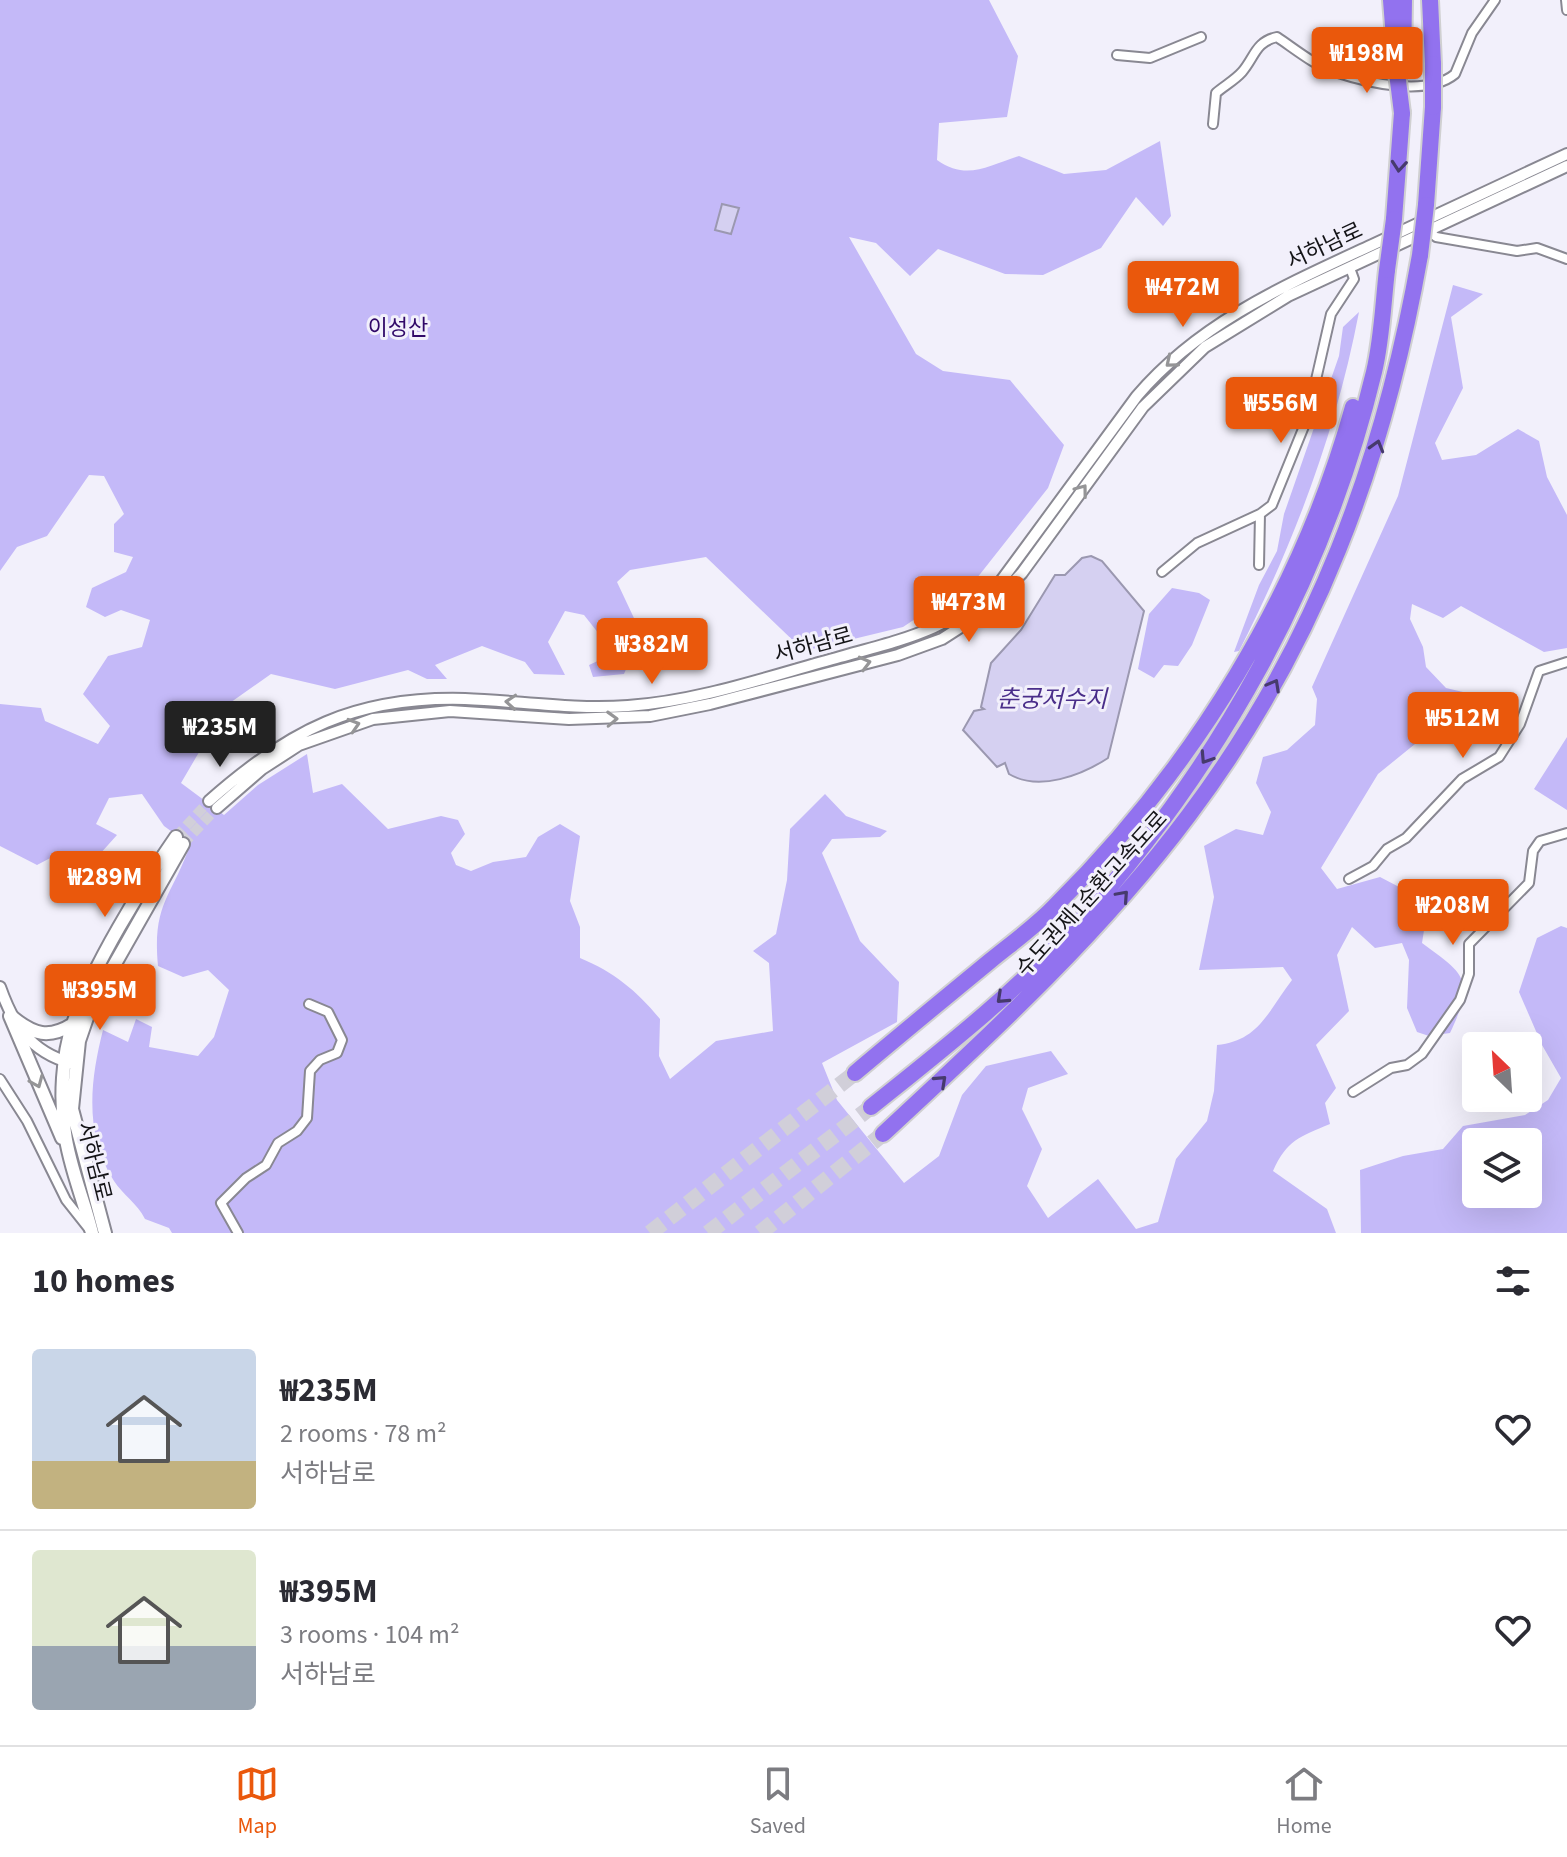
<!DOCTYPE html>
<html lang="en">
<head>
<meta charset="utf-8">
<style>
  :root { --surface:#fff; --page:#f7f7f7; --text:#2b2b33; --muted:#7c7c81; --line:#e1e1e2; --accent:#ea580c }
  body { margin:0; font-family:"Source Sans 3","Noto Sans KR",sans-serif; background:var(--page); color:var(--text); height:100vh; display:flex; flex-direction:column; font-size:30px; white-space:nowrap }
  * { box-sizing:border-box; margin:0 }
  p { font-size:26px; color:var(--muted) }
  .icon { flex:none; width:44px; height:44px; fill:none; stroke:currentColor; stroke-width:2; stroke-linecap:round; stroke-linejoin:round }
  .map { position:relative; height:1233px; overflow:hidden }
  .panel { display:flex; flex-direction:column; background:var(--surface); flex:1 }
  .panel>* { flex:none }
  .needle { width:52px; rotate:335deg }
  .tools { position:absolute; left:1462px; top:1032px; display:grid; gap:16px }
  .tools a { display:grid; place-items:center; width:80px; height:80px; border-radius:8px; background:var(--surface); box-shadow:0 8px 32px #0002; font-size:40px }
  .price { position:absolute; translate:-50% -68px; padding:0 18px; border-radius:8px; background:var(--accent); color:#fff; font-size:26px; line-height:52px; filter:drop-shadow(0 2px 4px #0008) }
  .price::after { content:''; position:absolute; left:50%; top:48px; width:24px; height:18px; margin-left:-12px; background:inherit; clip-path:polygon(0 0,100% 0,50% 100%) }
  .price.current { background:#222; color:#fff }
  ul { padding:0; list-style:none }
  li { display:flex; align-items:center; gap:24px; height:200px; padding:0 32px }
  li+li { border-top:2px solid var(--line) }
  li span { display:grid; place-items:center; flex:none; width:224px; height:160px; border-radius:8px; color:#555 }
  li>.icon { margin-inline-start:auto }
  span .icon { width:96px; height:96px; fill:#fffc; stroke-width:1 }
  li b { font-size:34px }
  h2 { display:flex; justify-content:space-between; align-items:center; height:96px; padding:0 32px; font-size:34px }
  .tabs { display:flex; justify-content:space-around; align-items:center; height:112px; border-top:2px solid var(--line); background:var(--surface); font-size:22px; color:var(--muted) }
  .tabs a { display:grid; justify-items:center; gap:4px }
  .tabs .current { color:var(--accent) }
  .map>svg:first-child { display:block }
  .green { fill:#c4b9f8; fill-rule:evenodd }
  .water { fill:#d5d0f1; stroke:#9b98b0; stroke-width:2 }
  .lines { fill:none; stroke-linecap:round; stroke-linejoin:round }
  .tertiary-tunnel { stroke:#d1cfd9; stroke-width:10; stroke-dasharray:10 5; stroke-linecap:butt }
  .motorway-tunnel { stroke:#d1cfd9; stroke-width:16; stroke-dasharray:16 8; stroke-linecap:butt }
  .minor-casing { stroke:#898892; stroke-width:12 }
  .tertiary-casing { stroke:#898892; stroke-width:14 }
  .secondary-casing { stroke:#898892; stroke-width:16 }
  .motorway-casing { stroke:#d0d0d1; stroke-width:20 }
  .minor { stroke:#fff; stroke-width:8 }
  .tertiary { stroke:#fff; stroke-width:10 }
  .secondary { stroke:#fff; stroke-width:12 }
  .motorway { stroke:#9272ef; stroke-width:16 }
  .motorway-bridge-casing { stroke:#d0d0d1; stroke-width:20; stroke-linecap:butt }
  .motorway-bridge { stroke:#9272ef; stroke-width:16 }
  .oneway { stroke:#463a6d }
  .oneway2 { stroke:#959597 }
  .labels { text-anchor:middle; stroke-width:6; stroke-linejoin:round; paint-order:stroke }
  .street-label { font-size:22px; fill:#141417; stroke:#f2f0fb }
  .park-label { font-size:22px; fill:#300868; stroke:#f2f0fb }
  .water-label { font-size:24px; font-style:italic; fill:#4a2e8a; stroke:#f2f0fb }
</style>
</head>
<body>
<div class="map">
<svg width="1567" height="1233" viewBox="0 0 1567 1233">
  <rect width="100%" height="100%" fill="#f2f0fb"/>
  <path class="green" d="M0 0H989L1018 56 1007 117 939 123 937 160C967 181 987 166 1019 156L1064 174 1106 170 1160 141 1171 216 1163 226 1136 197 1101 248 1043 275 1005 274 938 249 910 276 876 243 849 237 916 354 943 371 1010 380 1064 445 1048 488 977 578 903 627 804 651 706 557 630 570 617 582 641 633 624 674 593 677 589 665 602 659 603 639 584 615 565 611 548 642 565 675 534 674 525 662 482 646 435 665 447 679H427L408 670 335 689 271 674 210 717 205 742 181 783 224 815 258 785 307 754 313 793 342 784 388 829 441 816 458 820 465 834 451 853 456 865 471 871 493 862 526 857 538 837 560 824 580 836 570 901 580 927V958C614 972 637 991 660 1019L659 1056 670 1079 716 1041 773 1031 769 963 753 951 776 934 787 880 790 829 825 794 846 816 887 831 880 837 832 839 822 853 860 941 899 982 897 1022 822 1063 837 1100 904 1183 939 1156 962 1095 986 1066 1051 1051 1068 1074 1028 1088 1022 1109 1042 1149 1027 1186 1048 1218 1098 1179 1136 1229 1158 1222 1176 1159 1207 1121 1214 1091 1217 1045C1259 1041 1268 1011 1292 980L1283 967 1199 970 1214 897 1204 846 1236 829 1263 835 1271 812 1256 783 1263 757 1287 750 1315 725 1317 699 1312 687 1398 496 1453 285 1483 294 1451 317 1463 388 1435 443 1442 460 1476 455 1518 429 1539 441 1547 477 1567 515V648L1544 652 1461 606 1443 618 1412 604 1410 619 1423 647 1426 667 1446 688 1463 692 1482 715 1470 722 1465 708 1446 696 1432 708 1463 728 1450 736 1431 731 1378 774 1321 868 1337 889 1380 877 1403 889 1427 911 1422 943C1466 975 1475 980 1450 1033L1429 1036 1417 1032 1407 1008 1409 960 1402 943 1375 948 1352 927 1337 955 1349 1011 1316 1045 1336 1088 1325 1103 1330 1124C1299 1137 1287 1140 1273 1171L1327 1209 1336 1233H172L169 1228 145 1219C137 1203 123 1195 114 1181 84 1134 90 1081 103 1030L128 1042 136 1019 152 1027 149 1047 198 1056 214 1037 229 990 208 970 183 977 158 966C152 903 172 897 190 845L164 826 142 794 109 798 96 824 117 835 99 855H56L37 865 0 846V704L41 708 45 721 98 744 110 726 83 694 108 656 142 647 150 620 121 610 105 617 86 607 92 588 126 572 133 557 114 552V524L124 514 104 476 89 475 47 536 17 547 0 571Z
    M1359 312C1336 432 1294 543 1239 651L1234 652 1259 585 1277 551 1284 514 1339 356 1343 327Z
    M1172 588 1199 593 1210 600 1192 645 1178 666 1164 665 1154 678 1138 669 1149 614Z
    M1567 737V810L1534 789Z
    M1561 926 1567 928V1233H1361L1360 1170 1403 1156 1443 1149 1463 1126 1525 1115 1548 1100 1561 1078 1542 1045 1519 992 1537 938ZM1476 1142H1528V1194H1476Z"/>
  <path class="water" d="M722 204 739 208 731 234 715 230Z
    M1091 556 1102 561 1144 611 1108 758C1082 775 1039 792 1009 774L1005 763 997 767 963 730 974 711 984 709 981 707 991 663 1021 630 1055 575H1065L1082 558Z"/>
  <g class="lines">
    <path class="tertiary-tunnel" d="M176 837 209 801
      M183 844 217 808"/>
    <path class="motorway-tunnel" d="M650 1233 855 1073
      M708 1233 871 1107
      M760 1233 883 1134"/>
    <g class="minor-casing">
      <path id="minor" d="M1566 0 1567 10
        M1117 55 1150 58 1201 37
        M1213 124 1216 93C1224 86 1235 80 1242 72 1255 57 1255 42 1277 37 1295 49 1314 65 1335 72 1368 83 1427 97 1455 74L1472 33 1495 0
        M1429 231 1436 237 1517 251 1537 248 1567 259
        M1259 565 1260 514
        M1162 572 1197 543 1260 514 1272 505 1307 419 1331 314 1354 279 1350 268
        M1349 879 1373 866 1387 849 1406 838 1462 779 1499 757 1520 724 1539 671 1567 662
        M0 1079 27 1121 66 1200 89 1229
        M1353 1092 1391 1068 1407 1065 1422 1054 1460 1000 1469 974V944L1529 883 1533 851 1540 841 1567 833
        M238 1233 221 1203 246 1178 266 1165 278 1143 297 1131 307 1118 310 1071 320 1060 337 1053 342 1040 328 1012 309 1004"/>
    </g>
    <g class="tertiary-casing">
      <path id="tertiary" d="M209 801C289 730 355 696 465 699 519 701 573 710 628 706 700 701 770 676 840 657 904 639 951 630 1001 581L1137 396C1200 322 1286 285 1372 245 1437 215 1502 185 1567 154
        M217 808 262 769 299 745 373 719 450 711 569 719 650 716 710 704 898 655 942 639 984 612 1022 573 1143 407 1205 347 1288 296 1567 166
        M0 987C13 1024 30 1052 71 1063"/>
    </g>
    <g class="secondary-casing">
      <path id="secondary" d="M10 1016 62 1138
        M12 1017C34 1035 49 1039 73 1024
        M92 1233C84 1200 69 1166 65 1133 60 1098 62 1057 73 1024 91 968 142 886 176 837
        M105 1233 72 1109 79 1041 91 1006 183 844"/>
    </g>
    <g class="motorway-casing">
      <path id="motorway" d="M1391 0 1394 38
        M1430 0 1433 64
        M1403 66 1404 0
        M1426 205 1433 107
        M1394 219 1402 113
        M855 1073C900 1035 945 998 990 961 1012 943 1036 926 1055 906 1193 769 1301 595 1353 407
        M871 1107C942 1050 1014 994 1075 927 1218 769 1324 580 1374 372 1382 339 1383 304 1387 270
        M883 1134C991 1034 1101 933 1189 815 1316 646 1384 461 1420 255"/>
    </g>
    <use href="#minor" class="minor"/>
    <use href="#tertiary" class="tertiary"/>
    <use href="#secondary" class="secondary"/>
    <use href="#motorway" class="motorway"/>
    <g class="motorway-bridge-casing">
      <path id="motorway-bridge" d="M1396 65 1402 113
        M1433 107V64
        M1420 255 1426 205
        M1387 270 1394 219"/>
    </g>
    <use href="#motorway-bridge" class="motorway-bridge"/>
  </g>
  <defs><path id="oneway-chevron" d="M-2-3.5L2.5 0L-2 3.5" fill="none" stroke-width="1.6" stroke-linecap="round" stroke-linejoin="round" transform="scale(2)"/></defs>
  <g class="oneway">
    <use href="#oneway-chevron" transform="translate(1399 166) rotate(95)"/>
    <use href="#oneway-chevron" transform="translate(1377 446) rotate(-74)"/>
    <use href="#oneway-chevron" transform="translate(1274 685) rotate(-61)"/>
    <use href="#oneway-chevron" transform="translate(1206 758) rotate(123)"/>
    <use href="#oneway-chevron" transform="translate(1123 896) rotate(-48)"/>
    <use href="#oneway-chevron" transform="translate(1002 998) rotate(137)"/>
    <use href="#oneway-chevron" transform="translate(941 1081) rotate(-43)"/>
  </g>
  <g class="oneway2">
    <use href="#oneway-chevron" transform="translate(1171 362) rotate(140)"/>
    <use href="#oneway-chevron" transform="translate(1082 490) rotate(-53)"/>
    <use href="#oneway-chevron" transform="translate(865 663) rotate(-15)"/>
    <use href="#oneway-chevron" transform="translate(511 702) rotate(-176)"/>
    <use href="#oneway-chevron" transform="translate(612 719) rotate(-2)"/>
    <use href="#oneway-chevron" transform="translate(354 725) rotate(-17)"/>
    <use href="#oneway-chevron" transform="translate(37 1082) rotate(67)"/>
  </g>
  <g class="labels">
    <g class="street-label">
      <text transform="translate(1324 245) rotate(-25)" y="8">서하남로</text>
      <text transform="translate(813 644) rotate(-15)" y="8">서하남로</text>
      <text transform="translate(1091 893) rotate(-48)" y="8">수도권제1순환고속도로</text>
      <text transform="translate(95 1161) rotate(76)" y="8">서하남로</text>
    </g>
    <g class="park-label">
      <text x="398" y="335">이성산</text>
    </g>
    <g class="water-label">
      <text x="1052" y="707">춘궁저수지</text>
    </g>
  </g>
</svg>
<div class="tools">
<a><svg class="needle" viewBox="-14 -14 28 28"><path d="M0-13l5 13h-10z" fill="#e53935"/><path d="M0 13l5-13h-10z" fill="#7c7c81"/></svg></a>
<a><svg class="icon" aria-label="layers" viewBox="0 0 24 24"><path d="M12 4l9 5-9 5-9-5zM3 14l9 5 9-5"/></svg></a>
</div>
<b class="price" style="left:1367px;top:95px">₩198M</b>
<b class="price" style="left:1183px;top:329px">₩472M</b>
<b class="price" style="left:1281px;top:445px">₩556M</b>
<b class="price" style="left:969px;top:644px">₩473M</b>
<b class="price" style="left:652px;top:686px">₩382M</b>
<b class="price" style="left:1463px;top:760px">₩512M</b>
<b class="price current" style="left:220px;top:769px">₩235M</b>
<b class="price" style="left:105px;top:919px">₩289M</b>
<b class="price" style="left:1453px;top:947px">₩208M</b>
<b class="price" style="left:100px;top:1032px">₩395M</b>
</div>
<section class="panel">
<h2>10 homes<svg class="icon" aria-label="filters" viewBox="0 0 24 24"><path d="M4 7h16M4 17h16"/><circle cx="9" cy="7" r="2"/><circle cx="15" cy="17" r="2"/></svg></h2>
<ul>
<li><span style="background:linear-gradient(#c9d6e8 70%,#c2b280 0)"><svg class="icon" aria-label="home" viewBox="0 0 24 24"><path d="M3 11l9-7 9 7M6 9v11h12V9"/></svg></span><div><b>₩235M</b><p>2 rooms · 78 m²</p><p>서하남로</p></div><svg class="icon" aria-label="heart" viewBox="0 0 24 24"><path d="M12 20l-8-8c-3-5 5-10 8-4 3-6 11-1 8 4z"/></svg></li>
<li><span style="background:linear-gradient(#dfe7d0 60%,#9aa5b1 0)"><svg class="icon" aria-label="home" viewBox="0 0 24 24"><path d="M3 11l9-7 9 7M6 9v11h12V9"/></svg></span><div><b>₩395M</b><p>3 rooms · 104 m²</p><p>서하남로</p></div><svg class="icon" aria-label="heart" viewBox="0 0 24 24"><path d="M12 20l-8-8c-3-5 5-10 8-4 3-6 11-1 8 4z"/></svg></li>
</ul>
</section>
<nav class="tabs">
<a class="current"><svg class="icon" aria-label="map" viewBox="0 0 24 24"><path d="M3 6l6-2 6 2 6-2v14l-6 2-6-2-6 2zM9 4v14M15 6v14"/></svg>Map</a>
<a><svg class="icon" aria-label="saved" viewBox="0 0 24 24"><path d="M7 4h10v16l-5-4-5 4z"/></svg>Saved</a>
<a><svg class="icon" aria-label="home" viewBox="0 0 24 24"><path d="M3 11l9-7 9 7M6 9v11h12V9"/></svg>Home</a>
</nav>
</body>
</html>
